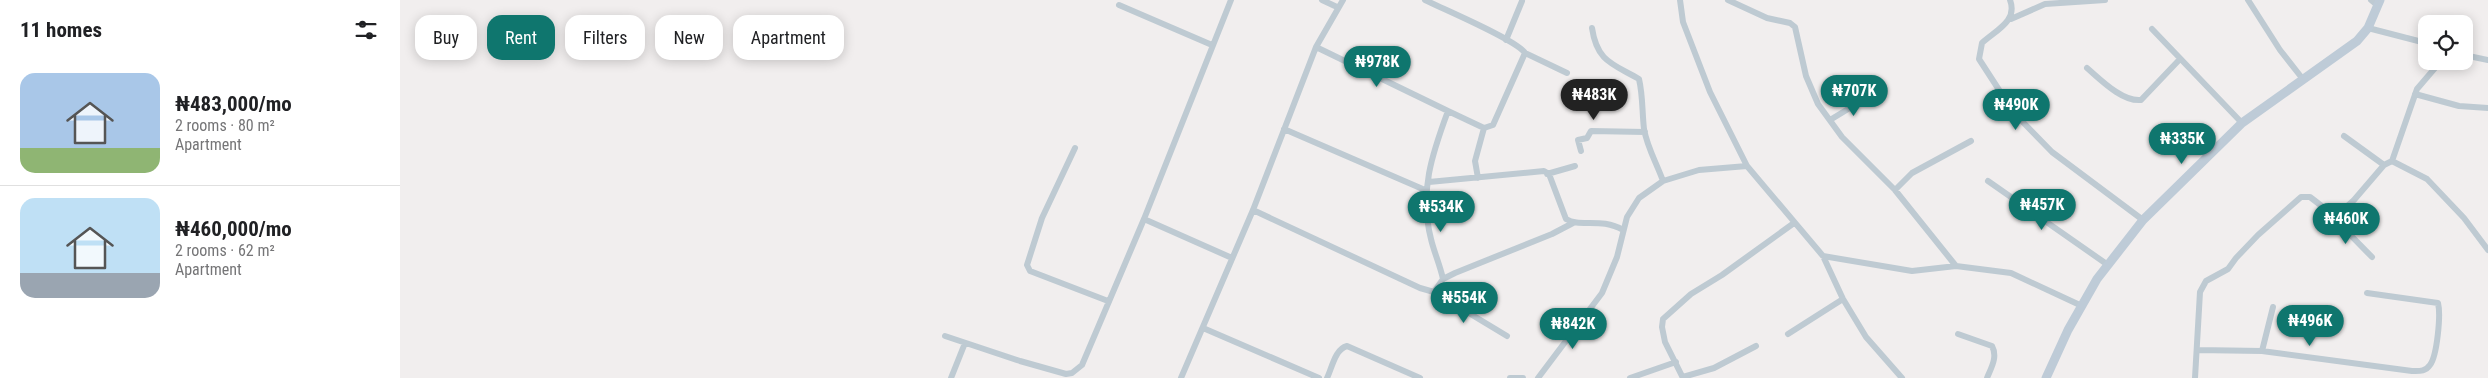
<!DOCTYPE html>
<html lang="en">
<head>
<meta charset="utf-8">
<style>
  :root { --surface:#fff; --page:#f6f6f6; --text:#202124; --muted:#757577; --line:#e0e0e0; --accent:#0f766e }
  body { margin:0; font-family:"Roboto Condensed",sans-serif; background:var(--page); color:var(--text); height:100vh; display:flex; flex-direction:column; font-size:19px; white-space:nowrap }
  * { box-sizing:border-box; margin:0 }
  p { font-size:16px; color:var(--muted) }
  .icon { flex:none; width:28px; height:28px; fill:none; stroke:currentColor; stroke-width:2; stroke-linecap:round; stroke-linejoin:round }
  .map { position:relative; flex:1; overflow:hidden }
  .details { display:flex; flex-direction:column; background:var(--surface); width:400px }
  .details>* { flex:none }
  .banner { position:absolute; left:15px; top:15px; width:475px; height:45px; display:flex; gap:10px }
  .controls { position:absolute; left:2018px; top:15px; display:grid; gap:10px }
  .controls a { display:grid; place-items:center; width:55px; height:55px; border-radius:10px; background:var(--surface); box-shadow:0 2px 12px #0003; font-size:25px }
  .price { position:absolute; translate:-50% -42px; padding:0 11px; border-radius:18px; background:var(--accent); color:#fff; font-size:16px; line-height:32px; filter:drop-shadow(0 1px 2px #0008) }
  .price::after { content:''; position:absolute; left:50%; top:30px; width:15px; height:11px; margin-left:-8px; background:inherit; clip-path:polygon(0 0,100% 0,50% 100%) }
  .price.selected { background:#222; color:#fff }
  ul { padding:0; list-style:none }
  li { display:flex; align-items:center; gap:15px; height:125px; padding:0 20px }
  li+li { border-top:1px solid var(--line) }
  li span { display:grid; place-items:center; flex:none; width:140px; height:100px; border-radius:15px; color:#555 }
  li>.icon { margin-inline-start:auto }
  span .icon { width:60px; height:60px; fill:#fffc; stroke-width:1 }
  li b { font-size:21px }
  h2 { display:flex; justify-content:space-between; align-items:center; height:60px; padding:0 20px; font-size:21px }
  .chip { padding:0 18px; border-radius:15px; background:var(--surface); box-shadow:0 2px 12px #0003; font-size:18px; line-height:45px }
  .chip.selected { background:var(--accent); color:#fff }
  main { display:flex; flex:1; min-height:0 }
  .map>svg:first-child { display:block }
  .lines { fill:none; stroke-linecap:round; stroke-linejoin:round }
  .street { stroke:#becad2; stroke-width:6 }
  .secondary { stroke:#becbd7; stroke-width:9 }
</style>
</head>
<body>
<main>
<section class="details">
<h2>11 homes<svg class="icon" aria-label="filters" viewBox="0 0 24 24"><path d="M4 7h16M4 17h16"/><circle cx="9" cy="7" r="2"/><circle cx="15" cy="17" r="2"/></svg></h2>
<ul>
<li><span style="background:linear-gradient(#a9c7e8 75%,#8fb573 0)"><svg class="icon" aria-label="home" viewBox="0 0 24 24"><path d="M3 11l9-7 9 7M6 9v11h12V9"/></svg></span><div><b>₦483,000/mo</b><p>2 rooms · 80 m²</p><p>Apartment</p></div></li>
<li><span style="background:linear-gradient(#bfe0f5 75%,#9aa5b1 0)"><svg class="icon" aria-label="home" viewBox="0 0 24 24"><path d="M3 11l9-7 9 7M6 9v11h12V9"/></svg></span><div><b>₦460,000/mo</b><p>2 rooms · 62 m²</p><p>Apartment</p></div></li>
</ul>
</section>
<div class="map">
<svg width="2088" height="378" viewBox="0 0 2088 378">
  <rect width="100%" height="100%" fill="#f1eeee"/>
  <g class="lines">
    <path class="street" d="M922 0 937 7
      M1025 0C1043 9 1117 40 1125 53L1093 125 1084 128 1048 111C1032 154 1019 192 1031 239 1034 252 1040 265 1043 279
      M1280 0 1283 22 1310 92 1347 166 1423 256 1443 299 1466 337 1502 378
      M1328 0 1367 18 1390 23 1395 27 1406 76 1418 104 1442 137 1495 190 1556 266
      M1610 0C1618 21 1596 30 1582 43L1579 59 1614 113 1652 152 1743 220
      M1848 0 1880 50 1902 78
      M1971 0 1977 5
      M719 5 812 45
      M1611 19 1645 4 1705 0
      M1192 28C1197 62 1213 64 1239 79 1243 96 1242 112 1244 129 1247 147 1257 164 1263 181
      M1968 28 2026 43
      M1752 29 1842 123
      M1106 40 1122 1
      M916 47 1048 111
      M1125 53 1167 73
      M2064 55 2088 60
      M1687 68C1700 79 1722 102 1741 100L1780 59
      M2015 94 2059 106 2088 108
      M1430 120 1453 106 1472 99
      M884 129 1025 190
      M1944 136 1984 165
      M675 148 642 218 627 265 630 271 708 301
      M1181 151 1178 140 1187 138 1191 131 1245 132
      M1992 161 2027 179 2064 218 2088 250
      M1147 174 1175 166
      M1078 178 1075 161 1084 128
      M1588 181 1708 265
      M1029 182 1144 171 1149 174 1166 219C1180 228 1201 217 1223 230
      M1495 190 1512 173 1571 141
      M853 210 1020 288 1034 292 1043 279 1055 273 1152 234 1173 223
      M1934 218 1954 200 1984 165 1992 161 2017 89 2041 61
      M744 219 832 258
      M1423 256 1512 271 1556 266 1611 273 1682 306
      M1034 292 1107 336
      M803 328 919 378
      M1388 334 1443 299
      M1558 334 1592 346C1598 357 1591 368 1587 378
      M545 336 620 361 666 374 672 373 682 365 744 219 831 0
      M1797 350 1862 351 2012 371C2019 371 2025 372 2030 365 2037 356 2041 315 2038 303L1967 293
      M1862 351 1873 307
      M1283 377 1314 368 1356 346
      M551 378 565 343
      M781 378 853 210 916 47 943 0
      M927 378C932 368 935 349 947 346L1020 378
      M1110 378H1123
      M1138 378 1202 293 1217 257 1227 217 1239 198 1263 181 1299 170 1347 166
      M1230 378 1276 362
      M1283 378 1265 342 1262 327 1263 319 1291 294 1322 275 1394 223
      M1795 378 1800 292 1806 281 1828 269 1836 258 1858 235 1901 197H1910L1923 207 1972 257"/>
    <path class="secondary" d="M1646 378 1668 330 1697 279 1743 220 1842 123 1957 41 1968 28 1980 0"/>
  </g>
</svg>
<div class="controls">
<a><svg class="icon" aria-label="locate" viewBox="0 0 24 24"><circle cx="12" cy="12" r="6"/><path d="M12 2v4M12 18v4M2 12h4M18 12h4"/></svg></a>
</div>
<b class="price" style="left:977px;top:88px">₦978K</b>
<b class="price" style="left:1454px;top:117px">₦707K</b>
<b class="price selected" style="left:1194px;top:121px">₦483K</b>
<b class="price" style="left:1616px;top:131px">₦490K</b>
<b class="price" style="left:1782px;top:165px">₦335K</b>
<b class="price" style="left:1642px;top:231px">₦457K</b>
<b class="price" style="left:1041px;top:233px">₦534K</b>
<b class="price" style="left:1946px;top:245px">₦460K</b>
<b class="price" style="left:1064px;top:324px">₦554K</b>
<b class="price" style="left:1910px;top:347px">₦496K</b>
<b class="price" style="left:1173px;top:350px">₦842K</b>
<div class="banner">
<a class="chip">Buy</a>
<a class="chip selected">Rent</a>
<a class="chip">Filters</a>
<a class="chip">New</a>
<a class="chip">Apartment</a>
</div>
</div>
</main>
</body>
</html>
